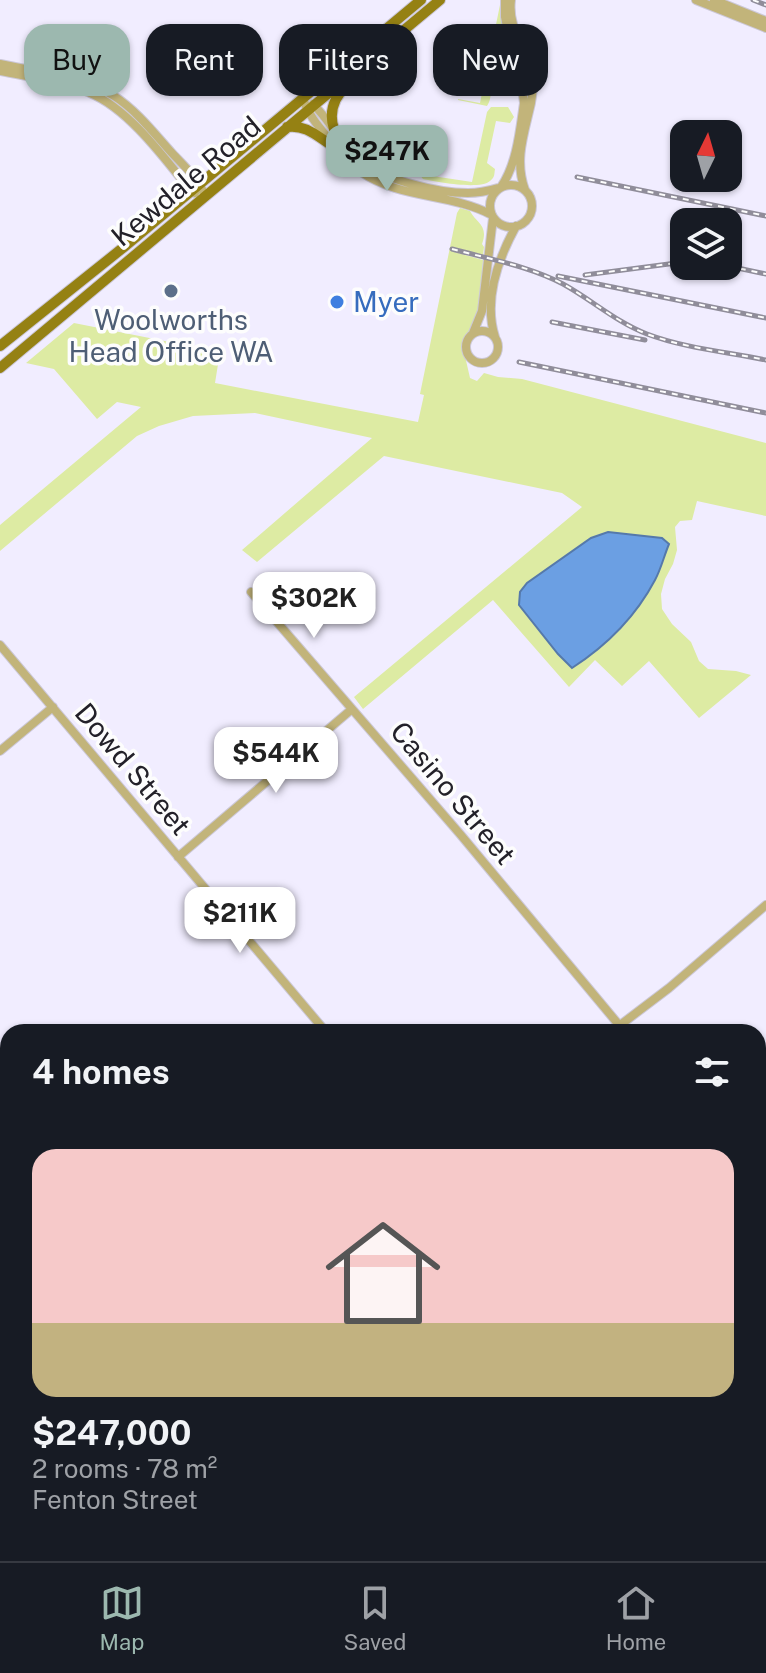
<!DOCTYPE html>
<html lang="en">
<head>
<meta charset="utf-8">
<style>
  :root { --surface:#171b24; --page:#20242c; --text:#f1f3f6; --muted:#9ea1a6; --line:#363941; --accent:#9cb8af }
  body { margin:0; font-family:"Public Sans",sans-serif; background:var(--page); color:var(--text); height:100vh; display:flex; flex-direction:column; font-size:30px; white-space:nowrap }
  * { box-sizing:border-box; margin:0 }
  p { font-size:26px; color:var(--muted) }
  .icon { flex:none; width:44px; height:44px; fill:none; stroke:currentColor; stroke-width:2; stroke-linecap:round; stroke-linejoin:round }
  .map { position:relative; flex:1; overflow:hidden }
  .details { position:absolute; left:0px; top:1024px; width:766px; height:538px; display:flex; flex-direction:column; background:var(--surface); border-radius:24px 24px 0 0; box-shadow:0 2px 6px #0004 }
  .details>* { flex:none }
  .banner { position:absolute; left:24px; top:24px; width:718px; height:72px; display:flex; gap:16px }
  .needle { width:52px; rotate:5deg }
  .tools { position:absolute; left:670px; top:120px; display:grid; gap:16px }
  .tools a { display:grid; place-items:center; width:72px; height:72px; border-radius:16px; background:var(--surface); box-shadow:0 2px 6px #0004; font-size:40px }
  .price { position:absolute; translate:-50% -68px; padding:0 18px; border-radius:16px; background:#fff; color:#222; font-size:26px; line-height:52px; filter:drop-shadow(0 2px 4px #0008) }
  .price::after { content:''; position:absolute; left:50%; top:48px; width:24px; height:18px; margin-left:-12px; background:inherit; clip-path:polygon(0 0,100% 0,50% 100%) }
  .price.active { background:var(--accent); color:#111 }
  ul { padding:0; list-style:none }
  li { display:grid; align-content:center; gap:16px; height:424px; padding:0 32px }
  li+li { border-top:2px solid var(--line) }
  li span { display:grid; place-items:center; height:248px; border-radius:24px; color:#555 }
  li>.icon { margin-inline-start:auto }
  span .icon { width:144px; height:144px; fill:#fffc; stroke-width:1 }
  li b { font-size:34px }
  h2 { display:flex; justify-content:space-between; align-items:center; height:96px; padding:0 32px; font-size:34px }
  .chip { padding:0 28px; border-radius:24px; background:var(--surface); box-shadow:0 2px 6px #0004; font-size:28px; line-height:72px }
  .chip.active { background:var(--accent); color:#111 }
  .menu { display:flex; justify-content:space-around; align-items:center; height:112px; border-top:2px solid var(--line); background:var(--surface); font-size:22px; color:var(--muted) }
  .menu a { display:grid; justify-items:center; gap:4px }
  .menu .active { color:var(--accent) }
  .map>svg:first-child { display:block }
  .green { fill:#ddeba3 }
  .water { fill:#6b9fe3; stroke:#5579ab; stroke-width:2 }
  .lines { fill:none; stroke-linecap:round; stroke-linejoin:round }
  .minor-casing { stroke:#ccc8d8; stroke-width:10 }
  .major-casing { stroke:#ccc8d8; stroke-width:12 }
  .highway-casing { stroke:#ccc8d8; stroke-width:14 }
  .minor { stroke:#c2b47a; stroke-width:8 }
  .major { stroke:#958113; stroke-width:10 }
  .highway { stroke:#806f13; stroke-width:12 }
  .rail-casing { stroke:#908d9a; stroke-width:5 }
  .rail { stroke:#fdfdfd; stroke-width:2; stroke-dasharray:6; stroke-linecap:butt }
  .service-dot { fill:#5c6f8a; stroke:#fdfdfd; stroke-width:3 }
  .shop-dot { fill:#3f7fe0; stroke:#fdfdfd; stroke-width:3 }
  .labels { text-anchor:middle; stroke-width:7; stroke-linejoin:round; paint-order:stroke }
  .street-label { font-size:28px; fill:#232129; stroke:#fdfdfd }
  .shop-label { font-size:28px; fill:#366cbe; stroke:#fdfdfd; text-anchor:start }
  .service-label { font-size:28px; fill:#4e5e75; stroke:#fdfdfd }
</style>
</head>
<body>
<div class="map">
<svg width="766" height="1561" viewBox="0 0 766 1561">
  <rect width="100%" height="100%" fill="#f1edff"/>
  <path class="green" d="M501 0H502L504 43C502 50 498 51 494 56 489 62 489 71 486 77 491 87 493 96 487 106L458 100V99L480 103Z
    M491 107H508L514 117 510 123 496 121 487 163 495 169C494 175 495 177 490 181 480 190 436 182 423 179L419 174 472 182 487 112Z
    M460 208 470 211C476 223 489 225 482 244L484 247 483 255 453 247 451 251 483 260 480 307 472 328 462 343 470 378 477 381 484 373 498 377 522 379 766 443V516L697 501 692 520 680 521 675 527 677 550 673 564 665 579 661 594 662 609 672 624 691 642 699 661 708 669 736 671 751 675 699 718 649 661 622 686 595 660 569 687 493 600 363 709 354 697 582 507 562 493 384 456 257 562 242 550 372 438 255 413 193 416 159 426 137 436 0 551V525L141 407 117 402 97 419 54 369 26 363 74 323 220 352 215 383 418 422 424 395 420 394 457 213Z"/>
  <path class="water" d="M608 532 662 538 669 544C664 556 661 569 655 580 636 616 606 646 572 668L558 654 519 605 520 592 527 583 591 538Z"/>
  <g class="lines">
    <g class="minor-casing">
      <path id="minor" d="M511 0C507 32 530 49 533 78 534 87 532 95 531 103 524 134 514 160 525 190
        M696 0 766 28
        M714 0 766 21
        M0 64C36 72 83 76 114 96 136 110 154 133 171 152 184 166 198 178 205 196
        M0 71C29 77 63 81 90 93 129 109 165 159 191 191L195 193
        M303 98C308 115 319 127 330 140 339 151 349 163 361 172 400 199 451 193 492 215
        M313 104C330 121 342 145 361 161 384 180 438 193 468 193 478 193 488 191 498 188
        M490 206a21 21 0 1 1 42 0a21 21 0 1 1-42 0Z
        M501 187C517 164 520 130 524 103L523 95 512 76 514 59 505 17V0
        M466 347a16 16 0 1 1 32 0a16 16 0 1 1-32 0Z
        M473 333 482 311 493 218
        M495 337C483 299 498 259 516 226
        M251 592 460 834 619 1025
        M0 645 326 1032
        M0 751 53 707
        M178 857 352 709
        M611 1032 669 988 766 905
        M0 1347 8 1349
        M0 1463 8 1465
        M21 1561 22 1554
        M75 1561 77 1554
        M751 1561 766 1549"/>
    </g>
    <g class="major-casing">
      <path id="major" d="M287 127C309 124 320 140 338 149
        M334 129C328 111 335 96 348 84
        M0 346 124 247 421 0
        M0 368 440 0
        M350 1561 365 1554"/>
    </g>
    <g class="highway-casing">
      <path id="highway" d="M0 1424 8 1425
        M0 1443 8 1445
        M408 1554 424 1561
        M456 1554 472 1561"/>
    </g>
    <use href="#minor" class="minor"/>
    <use href="#major" class="major"/>
    <use href="#highway" class="highway"/>
    <g class="rail-casing">
      <path id="rail" d="M753 0 766 5
        M577 177 766 216
        M452 249C489 259 529 266 563 284 592 300 616 322 647 334 684 348 727 352 766 360
        M728 266 766 274
        M585 275 684 262
        M558 276 766 318
        M552 322 645 340
        M519 362 766 413"/>
    </g>
    <use href="#rail" class="rail"/>
  </g>
  <circle class="service-dot" cx="171" cy="291" r="8"/>
  <circle class="shop-dot" cx="337" cy="302" r="8"/>
  <g class="labels">
    <g class="street-label">
      <text transform="translate(186 181) rotate(-40)" y="10">Kewdale Road</text>
      <text transform="translate(133 769) rotate(50)" y="10">Dowd Street</text>
      <text transform="translate(453 793) rotate(50)" y="10">Casino Street</text>
    </g>
    <g class="shop-label">
      <text x="353" y="312">Myer</text>
    </g>
    <g class="service-label">
      <text x="171" y="330">Woolworths<tspan x="171" dy="32">Head Office WA</tspan></text>
    </g>
  </g>
</svg>
<div class="tools">
<a><svg class="needle" viewBox="-14 -14 28 28"><path d="M0-13l5 13h-10z" fill="#e53935"/><path d="M0 13l5-13h-10z" fill="#9ea1a6"/></svg></a>
<a><svg class="icon" aria-label="layers" viewBox="0 0 24 24"><path d="M12 4l9 5-9 5-9-5zM3 14l9 5 9-5"/></svg></a>
</div>
<b class="price active" style="left:387px;top:193px">$247K</b>
<b class="price" style="left:314px;top:640px">$302K</b>
<b class="price" style="left:276px;top:795px">$544K</b>
<b class="price" style="left:240px;top:955px">$211K</b>
<div class="banner">
<a class="chip active">Buy</a>
<a class="chip">Rent</a>
<a class="chip">Filters</a>
<a class="chip">New</a>
</div>
<section class="details">
<h2>4 homes<svg class="icon" aria-label="filters" viewBox="0 0 24 24"><path d="M4 7h16M4 17h16"/><circle cx="9" cy="7" r="2"/><circle cx="15" cy="17" r="2"/></svg></h2>
<ul>
<li><span style="background:linear-gradient(#f6c9c9 70%,#c2b280 0)"><svg class="icon" aria-label="home" viewBox="0 0 24 24"><path d="M3 11l9-7 9 7M6 9v11h12V9"/></svg></span><div><b>$247,000</b><p>2 rooms · 78 m²</p><p>Fenton Street</p></div></li>
</ul>
</section>
</div>
<nav class="menu">
<a class="active"><svg class="icon" aria-label="map" viewBox="0 0 24 24"><path d="M3 6l6-2 6 2 6-2v14l-6 2-6-2-6 2zM9 4v14M15 6v14"/></svg>Map</a>
<a><svg class="icon" aria-label="saved" viewBox="0 0 24 24"><path d="M7 4h10v16l-5-4-5 4z"/></svg>Saved</a>
<a><svg class="icon" aria-label="home" viewBox="0 0 24 24"><path d="M3 11l9-7 9 7M6 9v11h12V9"/></svg>Home</a>
</nav>
</body>
</html>
